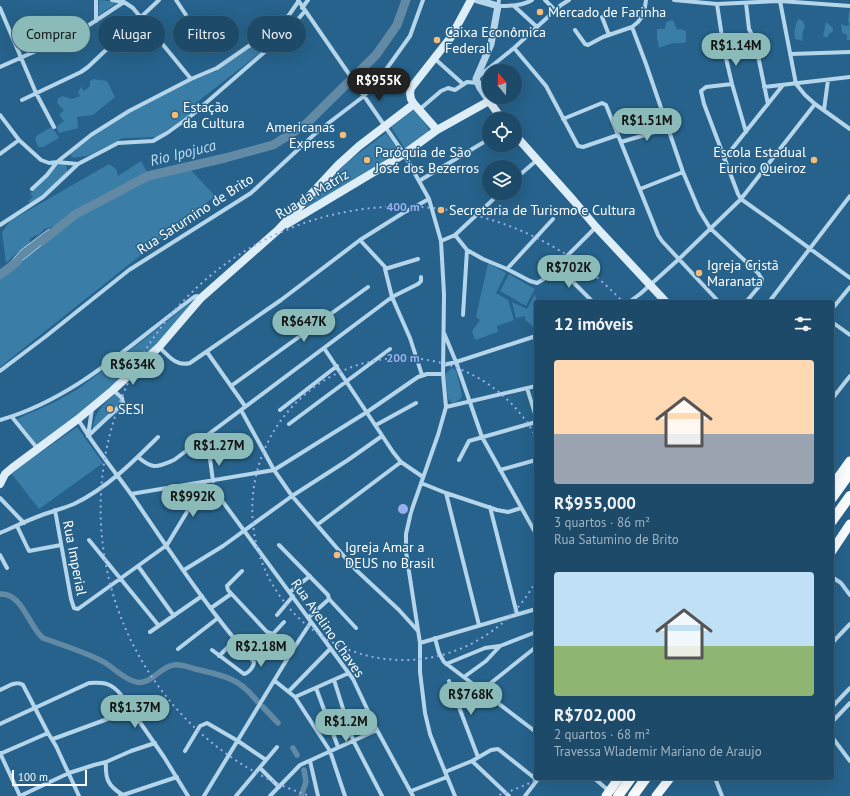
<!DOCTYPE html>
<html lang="pt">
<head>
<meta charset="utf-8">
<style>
  :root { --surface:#1c4a68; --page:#295471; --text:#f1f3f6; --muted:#a0b3c0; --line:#3a627c; --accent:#8bbbb9 }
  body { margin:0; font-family:"PT Sans",sans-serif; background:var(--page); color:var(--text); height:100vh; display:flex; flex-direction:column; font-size:15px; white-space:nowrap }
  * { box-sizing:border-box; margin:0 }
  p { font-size:13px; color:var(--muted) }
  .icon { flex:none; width:22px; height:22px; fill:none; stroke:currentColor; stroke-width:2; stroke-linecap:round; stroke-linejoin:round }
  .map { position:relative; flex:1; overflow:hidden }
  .details { position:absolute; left:534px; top:300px; width:300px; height:480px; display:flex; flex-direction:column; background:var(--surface); border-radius:4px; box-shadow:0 4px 16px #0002,0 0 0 1px var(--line) }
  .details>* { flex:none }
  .guide { position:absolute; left:12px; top:16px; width:380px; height:36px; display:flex; gap:8px }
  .needle { width:26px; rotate:341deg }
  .tools { position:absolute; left:482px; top:64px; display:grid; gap:8px }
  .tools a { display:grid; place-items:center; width:40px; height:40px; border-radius:50%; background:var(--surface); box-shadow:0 4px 16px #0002,0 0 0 1px var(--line); font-size:20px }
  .scale { position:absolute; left:12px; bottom:10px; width:75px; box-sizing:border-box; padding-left:4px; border:2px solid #fff; border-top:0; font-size:11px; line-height:14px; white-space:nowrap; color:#fff; -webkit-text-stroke:3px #26628b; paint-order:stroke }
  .price { position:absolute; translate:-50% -34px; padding:0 9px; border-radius:14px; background:var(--accent); color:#111; font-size:13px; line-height:26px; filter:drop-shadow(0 1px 2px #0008) }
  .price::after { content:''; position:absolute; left:50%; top:24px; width:12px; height:9px; margin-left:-6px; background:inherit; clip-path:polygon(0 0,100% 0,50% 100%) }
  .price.selected { background:#222; color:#fff }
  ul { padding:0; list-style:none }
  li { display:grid; align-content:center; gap:8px; height:212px; padding:0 20px }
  li span { display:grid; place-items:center; height:124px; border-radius:4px; color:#555 }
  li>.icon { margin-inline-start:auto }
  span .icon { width:72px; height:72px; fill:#fffc; stroke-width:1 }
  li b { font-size:17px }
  h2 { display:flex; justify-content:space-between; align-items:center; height:48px; padding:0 20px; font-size:17px }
  .tag { padding:0 14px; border-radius:18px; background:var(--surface); box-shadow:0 4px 16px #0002,0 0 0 1px var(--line); font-size:14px; line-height:36px }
  .tag.selected { background:var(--accent); color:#111 }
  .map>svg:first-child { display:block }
  .green { fill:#3a7da7 }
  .water { fill:#638aa5; stroke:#a8d2ea }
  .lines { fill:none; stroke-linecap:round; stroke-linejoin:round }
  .canal { stroke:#638aa5; stroke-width:5.5 }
  .river { stroke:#638aa5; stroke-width:9 }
  .minor { stroke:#b4d5ea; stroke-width:4 }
  .tertiary { stroke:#b4d5ea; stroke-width:7 }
  .secondary { stroke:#deeef8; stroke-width:8 }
  .primary { stroke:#f7fbfe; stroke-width:9 }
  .trunk { stroke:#fbfdfe; stroke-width:10 }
  .ring { fill:none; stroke:#99afed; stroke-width:2; stroke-dasharray:2 4 }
  .poi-dot { fill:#f3bc79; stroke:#26628b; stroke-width:1.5 }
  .labels { text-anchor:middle; stroke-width:3; stroke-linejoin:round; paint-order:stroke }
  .poi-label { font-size:14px; fill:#fff; stroke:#26628b; text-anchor:start }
  .street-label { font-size:14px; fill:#fff; stroke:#26628b }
  .water-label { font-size:15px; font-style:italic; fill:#c0def1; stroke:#26628b }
  .centre { fill:#99afed; stroke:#26628b; stroke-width:2 }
  .ring-label { font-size:12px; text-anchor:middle; font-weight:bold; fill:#99afed; stroke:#26628b; stroke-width:3; stroke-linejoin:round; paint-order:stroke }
</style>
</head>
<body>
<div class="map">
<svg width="850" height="796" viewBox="0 0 850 796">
  <rect width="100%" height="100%" fill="#26628b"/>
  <path class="green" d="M99 0 118 2 98 16Z
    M849 11 850 12V40H847V35L842 33 841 24 846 26 849 25 848 20Z
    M288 18 291 20 278 39 192 106 191 113 157 137 123 138 90 155 74 158 68 153 132 111 193 80 216 71 278 27Z
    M798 19 803 21 805 27 803 31 802 41 795 39C794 32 795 26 798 19Z
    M673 20 677 30 681 29 686 31V42C682 44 680 43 676 43 671 43 664 46 659 48L657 38V29H665L666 22Z
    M826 22 833 28V31L829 34 827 38 823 36Z
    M93 79 107 81 115 97 93 115 77 117 78 128 59 133 56 127 64 121 59 115 64 110 57 103 58 98 63 96 72 99 80 96 78 92 81 87 84 91 90 86V81Z
    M415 109 430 131 406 150 391 127Z
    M52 127 59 138 43 147H38L35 138 39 134Z
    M386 133 399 151V154L308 207 307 205 347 162Z
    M141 161 147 172C122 186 94 197 71 214 65 219 52 229 44 229L39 235 34 236 30 239V243L17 253 6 263 2 232 10 221 109 164 116 169 118 176Z
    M58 164H64L67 167V172L47 191 31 204 28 201 33 197 30 194Z
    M188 167 215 196 0 367V278L63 225 129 186Z
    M488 263 506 273 496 293 508 300 514 320 497 326 498 332 475 340 472 331 480 320 476 317Z
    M509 274 535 289 526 306 500 291Z
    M535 294 537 302H536V332H535L534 327 525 320V316L516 318 512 302 527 309Z
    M195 299 197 300 124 381 37 445 17 419 55 402 78 389 141 342Z
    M452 368 456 370 462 395C461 400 457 402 452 403L448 399 445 374Z
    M116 393 128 405 93 431C93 413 104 404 116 393Z
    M77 427 103 463 39 509 11 473Z"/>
  <path class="water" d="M49 229 52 237 9 271 8 265 21 250Z"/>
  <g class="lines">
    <path class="canal" d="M0 594C22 592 29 627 43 638 62 645 82 651 100 660 111 665 121 677 133 681 150 688 158 667 174 665 181 664 188 667 195 669 224 676 238 677 257 701
      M263 707 278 723
      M293 748 297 755
      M301 796 306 782 304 770"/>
    <path class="river" d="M42 241 76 214 148 176 225 158 273 145 305 125 376 55 397 25 406 0
      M0 275 18 261"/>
    <path class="minor" d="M112 0 124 2 133 8 191 79
      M176 0 188 18
      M298 0 404 154 429 199 441 241 444 294 443 374 446 407 438 435 411 512 406 534V552L420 643V672L425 713 430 734 439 757 455 796
      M499 0 498 6C509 6 522 6 532 0
      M545 0 555 10
      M674 0 717 4 780 1 850 6
      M781 0 780 1 796 84 805 95 815 104 850 129
      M746 3 749 29 755 41 768 104
      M717 4 724 50 732 84 746 132
      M514 6 537 27
      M0 8 36 93 54 127
      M302 8 308 0
      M602 17 609 35
      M96 21V0
      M632 27 646 64 683 172 699 210 710 228 758 273 762 279 761 284 746 302
      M575 30 585 44 588 45 603 37 632 27 638 22 644 14 646 0
      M514 48 546 86 578 146 583 147 618 135
      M791 54 850 52
      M434 58 463 84
      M0 67 77 33 124 2
      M478 77 514 48 561 5 569 0
      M732 84 706 87 701 91 704 104 738 194 741 199 779 226 850 278
      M764 87 850 77
      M22 100 81 72 88 67 159 0
      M420 109 441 91 448 88 455 90 467 82 478 83
      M824 110 828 80
      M0 115 19 140 41 160 49 163 57 162 78 164
      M563 119 602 103 606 105 658 235 662 241 719 302
      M621 142 668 128
      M0 154 19 140
      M724 159 783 85
      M515 179 537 160
      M419 181 489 139
      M32 189 47 175 57 162 91 135 129 111 191 79 217 68 272 30 289 15 298 2
      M640 189 683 172
      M0 225 43 197 78 164 118 143 153 141 167 133 192 115 268 49 288 31 305 11
      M455 235 467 250 483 259 507 269 530 281 537 283 544 279 596 227
      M360 240 386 268
      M441 241 455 235 500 193
      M418 259 385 269 392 297 410 338 422 375
      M557 266 593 302
      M507 269 553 219
      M629 302 640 294 679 259 741 199 815 104
      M769 302 850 196
      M832 309 850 287
      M463 315 467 250
      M832 322 850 335
      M444 333 456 362 482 437 536 534
      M159 347C169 356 176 367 190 363L281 300 360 240 403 213 429 199
      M324 348 393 452 401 462 423 477
      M207 352 245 406
      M443 365 456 362 536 336
      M0 371 45 337 129 270 251 193 318 131 364 96 380 78 410 36 423 0
      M231 386 368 287
      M527 388 536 417
      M832 399 850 376
      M446 407 536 386
      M241 410 274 470 292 496 355 569 399 610 418 631
      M280 410 337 366
      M12 417 37 448
      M78 419C94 447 115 471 133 497 171 553 209 611 254 662 254 666 249 673 244 674L212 650
      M0 420C75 399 133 342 194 297L197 296 201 298
      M289 424 390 349
      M376 425 416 403
      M88 436 123 403 122 398 113 390
      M88 436 92 409
      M138 457C153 470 157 467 174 460L392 297 418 284 421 281V277
      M459 460 469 441 536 422
      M500 470 536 460
      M213 481 210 459 220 451
      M421 483 446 493 497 510 508 512 521 508
      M446 493 479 625
      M131 494 274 470 367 412 418 377 427 374H443
      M0 498 24 523
      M223 502 353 679 377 730 413 796
      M490 507 517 614
      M55 510 71 599 74 608 78 609 167 545 205 482
      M317 525 401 462
      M17 526 29 551 61 545
      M0 533C14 527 28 520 42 515 53 511 64 508 74 504 107 488 133 462 158 437
      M89 540 159 626
      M279 545 328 595 329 599 356 628
      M0 555 7 568
      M138 566 174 616
      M184 570 223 546 292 496 348 460 382 436
      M242 571 227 586 228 590 267 632 273 634 284 622
      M832 577 841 583 850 595
      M290 592 310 576
      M211 608 231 594
      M277 615 293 596
      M308 618 329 599
      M150 632 202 596
      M435 638 439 653 444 662 536 732
      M420 643 536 609
      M832 643 850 624
      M178 649 218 618
      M219 656 235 640
      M446 664 485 648 500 646 536 632
      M464 677 486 661 500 646
      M334 680 353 740 382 796
      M275 681 295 697 330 751 345 796
      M449 681 478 757
      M316 688 338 747
      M0 690C7 687 16 680 23 685L48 733 56 746 79 796
      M482 690 536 647
      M289 691 330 649
      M295 697 349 673
      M832 707 850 688
      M832 722 850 703
      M0 724 89 683C104 682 112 683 121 695L164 757 188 796
      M832 737 850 761
      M53 739 132 710
      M185 751 200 726 207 723 238 741 266 760
      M0 753 20 796
      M0 754 48 733
      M310 761 318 796
      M472 761 509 796
      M106 762C105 779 108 786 123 795
      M260 768 279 787
      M445 772 472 761 491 750 498 749 537 780
      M594 778 609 791
      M715 778 722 796
      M411 791 447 777
      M20 796 69 773 94 765 106 762 131 751 155 743
      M120 796 177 777
      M204 796 292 651 311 622
      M236 796 277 747
      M270 796 300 765 377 730
      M525 796 538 779"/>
    <path class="tertiary" d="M477 0 498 6 491 44 476 79 480 88 489 101"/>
    <path class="secondary" d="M437 130 414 104 411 99 410 93 411 88 451 37 471 0
      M515 135 574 201 596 227 666 302
      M287 224 404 154 437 130 489 101 502 119
      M0 484 5 474 12 468 78 419 113 390 159 347 201 298 278 230 338 165 359 146 414 104"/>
    <path class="primary" d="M832 486 850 461
      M832 551 850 524
      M606 796 619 778
      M656 796 670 778"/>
    <path class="trunk" d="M832 498 850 473
      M832 521 850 496
      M618 796 631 778
      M633 796 646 778"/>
  </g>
  <g class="ring">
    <path d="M536 581A151 151 0 1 1 536 437"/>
    <path d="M540 778A302 302 0 0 1 499 795M307 795A302 302 0 1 1 622 301"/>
  </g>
  <g class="poi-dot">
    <circle cx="540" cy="12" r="4"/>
    <circle cx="437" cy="40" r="4"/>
    <circle cx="175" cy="115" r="4"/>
    <circle cx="343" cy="135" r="4"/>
    <circle cx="367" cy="160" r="4"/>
    <circle cx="814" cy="160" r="4"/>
    <circle cx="441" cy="210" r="4"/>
    <circle cx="699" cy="273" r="4"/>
    <circle cx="110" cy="409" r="4"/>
    <circle cx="337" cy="555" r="4"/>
  </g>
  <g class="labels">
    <g class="poi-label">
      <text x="548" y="17">Mercado de Farinha</text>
      <text x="445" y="37">Caixa Econômica<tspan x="445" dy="16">Federal</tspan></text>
      <text x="183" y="112">Estação<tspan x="183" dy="16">da Cultura</tspan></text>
      <text x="335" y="132" text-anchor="end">Americanas<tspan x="335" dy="16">Express</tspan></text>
      <text x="375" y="157">Paróquia de São<tspan x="375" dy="16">José dos Bezerros</tspan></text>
      <text x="806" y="157" text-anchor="end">Escola Estadual<tspan x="806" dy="16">Eurico Queiroz</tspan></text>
      <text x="449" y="215">Secretaria de Turismo e Cultura</text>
      <text x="707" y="270">Igreja Cristã<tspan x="707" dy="16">Maranata</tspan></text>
      <text x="118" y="414">SESI</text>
      <text x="345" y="552">Igreja Amar a<tspan x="345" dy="16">DEUS no Brasil</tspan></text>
    </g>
    <g class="street-label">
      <text transform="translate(312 194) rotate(-31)" y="5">Rua da Matriz</text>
      <text transform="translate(195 214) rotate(-33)" y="5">Rua Saturnino de Brito</text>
      <text transform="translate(75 558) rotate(79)" y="5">Rua Imperial</text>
      <text transform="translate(328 628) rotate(55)" y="5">Rua Avelino Chaves</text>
    </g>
    <g class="water-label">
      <text transform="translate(183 153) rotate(-14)" y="5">Rio Ipojuca</text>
    </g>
  </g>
  <circle cx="403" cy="509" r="6" class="centre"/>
  <g class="ring-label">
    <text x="403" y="211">400 m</text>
    <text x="403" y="362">200 m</text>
  </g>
</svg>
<div class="tools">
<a><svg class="needle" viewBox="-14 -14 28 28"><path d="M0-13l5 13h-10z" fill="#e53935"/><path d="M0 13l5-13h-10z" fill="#a0b3c0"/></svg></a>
<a><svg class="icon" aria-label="locate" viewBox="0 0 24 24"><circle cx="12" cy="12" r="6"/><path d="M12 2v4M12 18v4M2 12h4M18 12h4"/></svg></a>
<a><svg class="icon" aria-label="layers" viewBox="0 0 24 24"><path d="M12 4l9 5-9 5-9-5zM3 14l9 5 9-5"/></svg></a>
</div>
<div class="scale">100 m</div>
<b class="price" style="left:736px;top:67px">R$1.14M</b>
<b class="price selected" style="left:379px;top:102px">R$955K</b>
<b class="price" style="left:647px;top:142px">R$1.51M</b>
<b class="price" style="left:569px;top:289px">R$702K</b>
<b class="price" style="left:304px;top:343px">R$647K</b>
<b class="price" style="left:133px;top:386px">R$634K</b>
<b class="price" style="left:219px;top:467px">R$1.27M</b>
<b class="price" style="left:193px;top:518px">R$992K</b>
<b class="price" style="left:261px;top:668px">R$2.18M</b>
<b class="price" style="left:471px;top:716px">R$768K</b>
<b class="price" style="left:135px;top:729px">R$1.37M</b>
<b class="price" style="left:346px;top:743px">R$1.2M</b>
<div class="guide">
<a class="tag selected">Comprar</a>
<a class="tag">Alugar</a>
<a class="tag">Filtros</a>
<a class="tag">Novo</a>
</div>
<section class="details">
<h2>12 imóveis<svg class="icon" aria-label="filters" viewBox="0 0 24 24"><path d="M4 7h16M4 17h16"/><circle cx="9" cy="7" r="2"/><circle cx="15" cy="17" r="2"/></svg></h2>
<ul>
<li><span style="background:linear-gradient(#ffd9b3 60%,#9aa5b1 0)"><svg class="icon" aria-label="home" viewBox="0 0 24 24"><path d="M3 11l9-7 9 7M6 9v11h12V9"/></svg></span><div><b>R$955,000</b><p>3 quartos · 86 m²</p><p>Rua Satumino de Brito</p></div></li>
<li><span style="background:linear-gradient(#bfe0f5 60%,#8fb573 0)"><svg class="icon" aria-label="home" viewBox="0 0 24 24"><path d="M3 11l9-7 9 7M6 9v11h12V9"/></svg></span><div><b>R$702,000</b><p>2 quartos · 68 m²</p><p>Travessa Wlademir Mariano de Araujo</p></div></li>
</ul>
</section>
</div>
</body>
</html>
